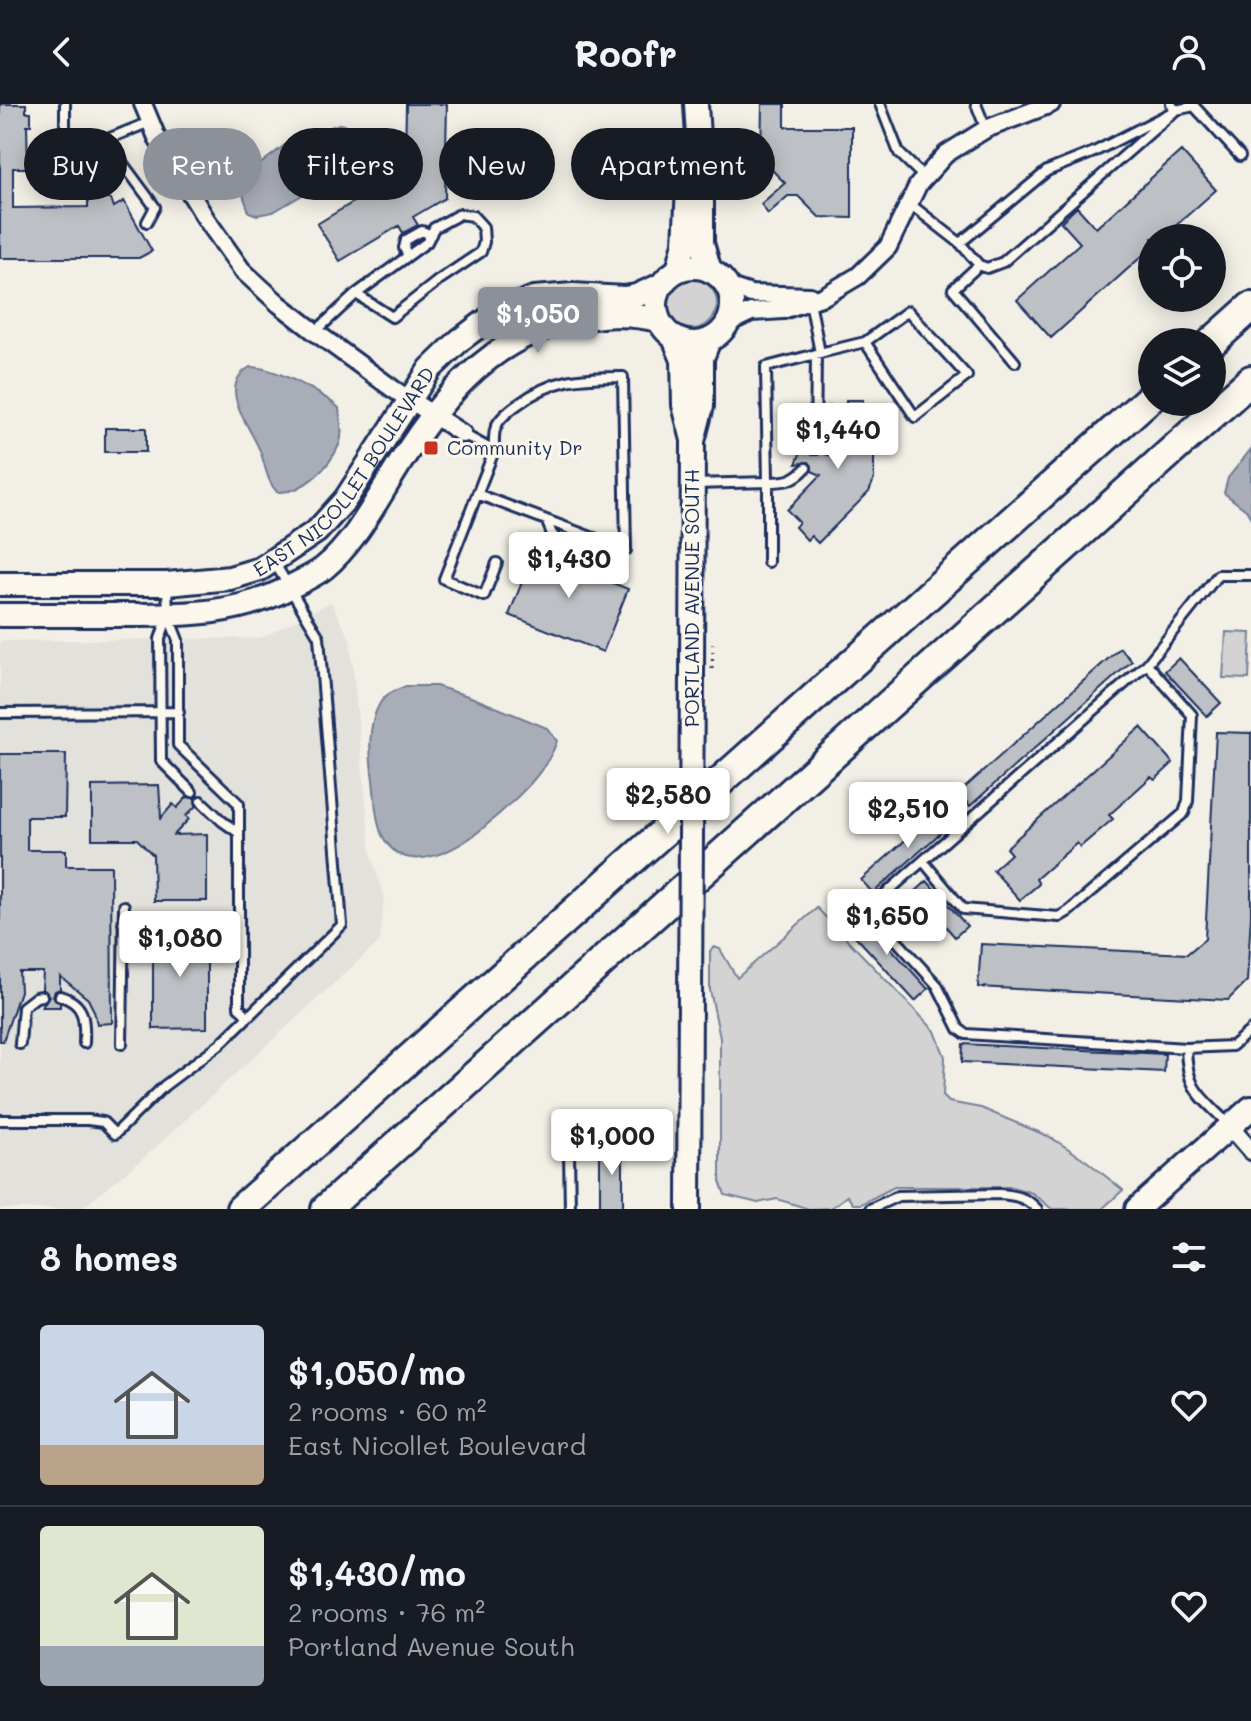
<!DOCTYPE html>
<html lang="en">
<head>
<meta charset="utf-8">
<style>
  :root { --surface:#171b24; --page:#20242c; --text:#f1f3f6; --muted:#9ea1a6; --line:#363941; --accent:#8c9099 }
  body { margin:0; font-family:Mali,sans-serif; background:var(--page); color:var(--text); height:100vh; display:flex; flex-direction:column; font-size:30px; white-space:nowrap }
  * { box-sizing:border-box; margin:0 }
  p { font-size:26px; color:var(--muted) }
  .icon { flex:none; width:44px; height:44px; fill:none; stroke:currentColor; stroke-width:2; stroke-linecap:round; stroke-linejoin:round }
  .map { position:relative; height:1105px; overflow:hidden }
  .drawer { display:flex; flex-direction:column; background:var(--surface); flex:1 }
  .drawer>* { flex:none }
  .top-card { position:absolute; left:24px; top:24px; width:800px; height:72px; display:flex; gap:16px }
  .controls { position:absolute; left:1138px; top:120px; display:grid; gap:16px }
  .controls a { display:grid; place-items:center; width:88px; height:88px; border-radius:50%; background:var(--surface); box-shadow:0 4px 20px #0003; font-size:40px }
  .price { position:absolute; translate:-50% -68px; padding:0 18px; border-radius:8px; background:#fff; color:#222; font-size:26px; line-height:52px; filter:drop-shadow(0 2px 4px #0008) }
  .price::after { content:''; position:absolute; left:50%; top:48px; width:24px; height:18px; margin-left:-12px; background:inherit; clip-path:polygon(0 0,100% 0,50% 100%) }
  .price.current { background:var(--accent); color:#fff }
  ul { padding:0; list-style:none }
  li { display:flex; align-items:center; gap:24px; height:200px; padding:0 40px }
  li+li { border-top:2px solid var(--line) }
  li span { display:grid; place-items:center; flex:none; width:224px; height:160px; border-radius:8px; color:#555 }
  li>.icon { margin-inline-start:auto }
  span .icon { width:96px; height:96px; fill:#fffc; stroke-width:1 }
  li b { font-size:34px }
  h2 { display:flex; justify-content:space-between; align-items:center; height:96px; padding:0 40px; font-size:34px }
  .tag { padding:0 28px; border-radius:36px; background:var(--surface); box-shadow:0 4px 20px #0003; font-size:28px; line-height:72px }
  .tag.current { background:var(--accent); color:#fff }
  header { display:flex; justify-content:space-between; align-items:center; height:104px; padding:0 40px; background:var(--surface); font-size:36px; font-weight:700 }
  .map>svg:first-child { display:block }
  .built { fill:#e2e1dc }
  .green { fill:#d2d3d2; stroke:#768198; stroke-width:2 }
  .water { fill:#a9adb7; stroke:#707b93; stroke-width:2 }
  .building { fill:#bdc0c4; stroke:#1b2f5e; stroke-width:2 }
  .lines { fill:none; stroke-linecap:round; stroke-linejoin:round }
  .lane-casing { stroke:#1b2f5e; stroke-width:14 }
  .street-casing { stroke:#1b2f5e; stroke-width:22 }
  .secondary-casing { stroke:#1b2f5e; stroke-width:28 }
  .highway-casing { stroke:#1b2f5e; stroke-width:34 }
  .path { stroke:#1b2f5e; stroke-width:3; stroke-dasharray:2 6; stroke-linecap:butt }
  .lane { stroke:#fbf7ec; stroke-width:8 }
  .street { stroke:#fbf7ec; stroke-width:16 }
  .secondary { stroke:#fbf7ec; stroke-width:22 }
  .highway { stroke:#fbf7ec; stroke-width:28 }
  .secondary-bridge-casing { stroke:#1b2f5e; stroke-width:28; stroke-linecap:butt }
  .secondary-bridge { stroke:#fbf7ec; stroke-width:22 }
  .poi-dot { fill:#c8321e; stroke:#fbf7ec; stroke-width:3 }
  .labels { text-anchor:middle; stroke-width:6; stroke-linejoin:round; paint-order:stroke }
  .poi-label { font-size:20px; fill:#1b2f5e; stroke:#fbf7ec; text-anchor:start }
  .street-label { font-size:20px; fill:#1b2f5e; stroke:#fbf7ec }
</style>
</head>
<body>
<header><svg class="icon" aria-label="back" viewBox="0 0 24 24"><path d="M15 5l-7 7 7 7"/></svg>Roofr<svg class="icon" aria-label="person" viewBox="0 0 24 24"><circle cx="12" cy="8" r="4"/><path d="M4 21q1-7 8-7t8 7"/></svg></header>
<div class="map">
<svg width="1251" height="1105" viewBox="0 0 1251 1105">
  <rect width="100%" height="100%" fill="#f2efe6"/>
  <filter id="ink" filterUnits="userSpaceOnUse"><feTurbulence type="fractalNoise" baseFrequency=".0125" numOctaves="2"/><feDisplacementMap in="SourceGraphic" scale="16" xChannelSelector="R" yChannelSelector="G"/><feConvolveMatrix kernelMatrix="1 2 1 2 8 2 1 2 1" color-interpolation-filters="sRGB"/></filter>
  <g filter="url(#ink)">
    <path class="built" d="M331 498 350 535 371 750 384 793 380 837 146 1052 81 1105H0V537L261 534Z"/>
    <path class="green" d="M667 200a25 25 0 1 1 50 0a25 25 0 1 1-50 0Z
      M1226 528 1251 529 1249 575 1223 574Z
      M817 804 935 927 945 953 943 992 949 998 981 1004 1050 1033 1084 1055 1123 1086 1102 1105H1052L1032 1089 1012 1083H894L861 1100H853L847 1092 831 1104 809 1105 777 1095 758 1099 725 1091 720 1077V934L710 886V847L714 843 720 845 737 874Z"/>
    <path class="water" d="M339 20 355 24 374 39V49L273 108 257 111 249 108 240 82 242 74 289 38Z
      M250 263C274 263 321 288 339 304 340 316 344 330 339 341 329 364 302 390 277 388 266 376 266 362 260 347 251 323 215 283 250 263Z
      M1251 345V414L1246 406 1224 389 1228 374Z
      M406 582H436L471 593 547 624 557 637C546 669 516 695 491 717 464 742 406 779 382 731 375 715 375 693 373 676 370 654 367 624 378 603 384 590 393 587 406 582Z"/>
    <path class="building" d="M0 0H26V8H31V21H27L28 64H13V104L88 103V95H111L114 103 124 97 152 147 139 154H0Z
      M406 0H447L445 94 413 113 418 121 403 129 399 122 340 157 317 120 375 85 370 77 405 56Z
      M762 0H785V23H852V114L819 113 798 92H788L768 110 761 100 785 79 761 55Z
      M1181 47 1216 86 1162 134H1152V143L1051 234 1017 196 1080 139 1061 118 1077 103 1096 124Z
      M846 296H863V303H874V375L869 388 818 439 811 432 807 436 795 423 799 418 787 406 821 371 812 367V362L809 358 796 360 804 340 808 342 812 351H818L821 348 828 351V302H846Z
      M105 324H146V348H105Z
      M567 434 582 440 573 446 576 455 572 463 628 485 603 548 509 511 534 448 558 457 561 449 566 450 570 446Z
      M1120 544 1132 557 970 702 959 689Z
      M1179 554 1221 599 1207 612 1165 567Z
      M1141 623 1173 659 1155 676 1151 673 1109 711 1113 715 1080 743 1077 739 1036 775 1039 780 1020 796 993 766 1011 750 1006 744Z
      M1216 628 1251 629V811L1247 877 1228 896 978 883 981 840 1187 850 1205 835Z
      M0 650H66L65 713H27V746H66V762H111L112 919 97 920 94 907 88 895 60 872V885L55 887 53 892 60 899V903H42L49 892 42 885 43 868H19L20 887 3 937H0Z
      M159 681 161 714 173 700 177 704 187 693 195 694 196 702 186 712 189 715 174 731 207 730V797H154L153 751 137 735H92V682Z
      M942 703 954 717 873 789 861 776Z
      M927 777 967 822 955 833 915 788Z
      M860 810 928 885 915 897 846 822Z
      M153 826H207V924L153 925Z
      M963 940 1165 950 1164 968 962 958Z
      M600 1041H623V1105H600Z"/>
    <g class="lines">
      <g class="lane-casing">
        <path id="lane" d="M880 0 899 49 924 73
          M976 0 986 25
          M42 50a22 22 0 1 1 44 0a22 22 0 1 1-44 0Z
          M65 29V0
          M102 38 118 53 155 103 147 118
          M85 44 150 18
          M910 100 960 139 1047 67 1094 48 1176 6 1171 0
          M960 139 979 161 953 185 1015 258
          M408 152 404 144 406 136 422 127 431 131
          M979 161 987 164 1003 158 1176 6 1194 2 1240 52
          M315 228 356 190 427 138 434 124 460 110 473 112 483 123 484 138 481 148 439 176 392 213 356 190
          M820 249 865 238 908 207 967 272 915 313 865 238
          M463 330 494 347 444 475 484 492 497 459
          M815 345 816 250
          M694 380 768 378 766 263 820 249 810 197
          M477 390 626 446 623 273C580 273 553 274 517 301 510 306 499 314 496 323 493 329 494 340 494 347
          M546 416 552 430 564 443
          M579 449 595 446 610 440
          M768 458V378C785 378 794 377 806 364
          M167 480 168 511 178 536V641L239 700V903L248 913
          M168 512 160 535 161 657 192 688
          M0 609 179 608
          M201 697 222 717 239 729
          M923 757 963 805 1059 813 1069 807 1184 709 1188 697 1192 611 1147 560
          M123 819 175 818
          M60 892C85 899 85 916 84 939
          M20 940 23 903 36 893 42 892
          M122 940 124 802
          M1186 944 1232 942 1251 926
          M0 1016H88L103 1018 115 1030 164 982 220 940 342 821 319 533 274 458
          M1228 1020C1200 991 1187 987 1186 944L966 930 959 925 937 881 868 805 1147 560 1218 471H1251
          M569 1050 570 1105
          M870 1105 898 1092 999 1090C1014 1091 1026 1093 1037 1105"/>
      </g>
      <g class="street-casing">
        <path id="street" d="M143 0 158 36 206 115 242 166 279 200 315 228 393 285 463 330
          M727 182 751 190 810 192
          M728 219 751 208 783 206 824 192 858 172 888 143 918 81 946 50 986 25 1051 0
          M1230 1023 1251 1047"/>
      </g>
      <g class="secondary-casing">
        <g id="secondary">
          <path d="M696 0 702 99V139L710 167"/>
          <circle cx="694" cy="201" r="38"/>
          <path d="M678 166 685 139 689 66"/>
          <path d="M674 234 683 256 684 301 693 336"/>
          <path id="s1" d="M0 480H167L230 474 260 465 317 427 345 396 430 265 460 236 495 210 534 194 573 191 624 194 636 192 661 181"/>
          <path d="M0 511C40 511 81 511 121 511 181 511 238 512 292 482 302 477 315 471 324 464 354 439 372 404 392 372 433 304 486 234 569 217 600 211 627 208 658 216"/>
          <path d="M692 572 693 337 702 302V254L709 236"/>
          <path d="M689 1105 690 891"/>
          <path d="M1137 1105 1251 1004"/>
        </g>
      </g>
      <g class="highway-casing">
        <path id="highway" d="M1212 238 1251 203
          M241 1105 1152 292
          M326 1105 1251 276"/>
      </g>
      <path class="path" d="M712 565 713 540"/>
      <use href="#lane" class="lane"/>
      <use href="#street" class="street"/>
      <use href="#secondary" class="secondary"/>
      <use href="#highway" class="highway"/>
      <g class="secondary-bridge-casing">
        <path id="secondary-bridge" d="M690 891 692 572"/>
      </g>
      <use href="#secondary-bridge" class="secondary-bridge"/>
    </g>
  </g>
  <rect class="poi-dot" x="423" y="336" width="16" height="16" rx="4"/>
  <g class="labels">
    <g class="poi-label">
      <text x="447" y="351">Community Dr</text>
    </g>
    <g class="street-label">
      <text dy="7" stroke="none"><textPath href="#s1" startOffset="392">EAST NICOLLET BOULEVARD</textPath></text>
      <text transform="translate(692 494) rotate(-90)" y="7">PORTLAND AVENUE SOUTH</text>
    </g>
  </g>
</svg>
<div class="controls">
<a><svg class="icon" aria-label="locate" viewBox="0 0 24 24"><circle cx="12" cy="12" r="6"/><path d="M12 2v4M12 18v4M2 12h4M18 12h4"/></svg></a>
<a><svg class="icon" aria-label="layers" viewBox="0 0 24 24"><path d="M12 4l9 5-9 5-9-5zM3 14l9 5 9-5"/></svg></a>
</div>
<b class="price current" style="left:538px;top:251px">$1,050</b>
<b class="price" style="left:838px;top:367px">$1,440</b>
<b class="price" style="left:569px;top:496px">$1,430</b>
<b class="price" style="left:668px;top:732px">$2,580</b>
<b class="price" style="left:908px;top:746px">$2,510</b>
<b class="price" style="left:887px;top:853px">$1,650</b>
<b class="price" style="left:180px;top:875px">$1,080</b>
<b class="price" style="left:612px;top:1073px">$1,000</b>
<div class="top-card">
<a class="tag">Buy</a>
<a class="tag current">Rent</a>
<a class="tag">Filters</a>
<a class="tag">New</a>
<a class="tag">Apartment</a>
</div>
</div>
<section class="drawer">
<h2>8 homes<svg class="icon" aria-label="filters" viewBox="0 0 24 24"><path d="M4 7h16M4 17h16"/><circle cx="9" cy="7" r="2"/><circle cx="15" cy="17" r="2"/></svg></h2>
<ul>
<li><span style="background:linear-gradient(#c9d6e8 75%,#b9a48a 0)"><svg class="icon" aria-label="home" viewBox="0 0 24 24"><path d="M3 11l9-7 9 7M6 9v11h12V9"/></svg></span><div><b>$1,050/mo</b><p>2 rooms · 60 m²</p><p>East Nicollet Boulevard</p></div><svg class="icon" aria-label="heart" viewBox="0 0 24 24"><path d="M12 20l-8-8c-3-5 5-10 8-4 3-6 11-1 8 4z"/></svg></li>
<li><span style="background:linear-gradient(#dfe7d0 75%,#9aa5b1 0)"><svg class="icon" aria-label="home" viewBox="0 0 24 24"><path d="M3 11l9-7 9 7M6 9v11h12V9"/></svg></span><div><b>$1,430/mo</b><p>2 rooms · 76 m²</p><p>Portland Avenue South</p></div><svg class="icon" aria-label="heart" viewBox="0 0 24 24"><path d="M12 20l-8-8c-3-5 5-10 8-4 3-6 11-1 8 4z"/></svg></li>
</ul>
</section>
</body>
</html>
